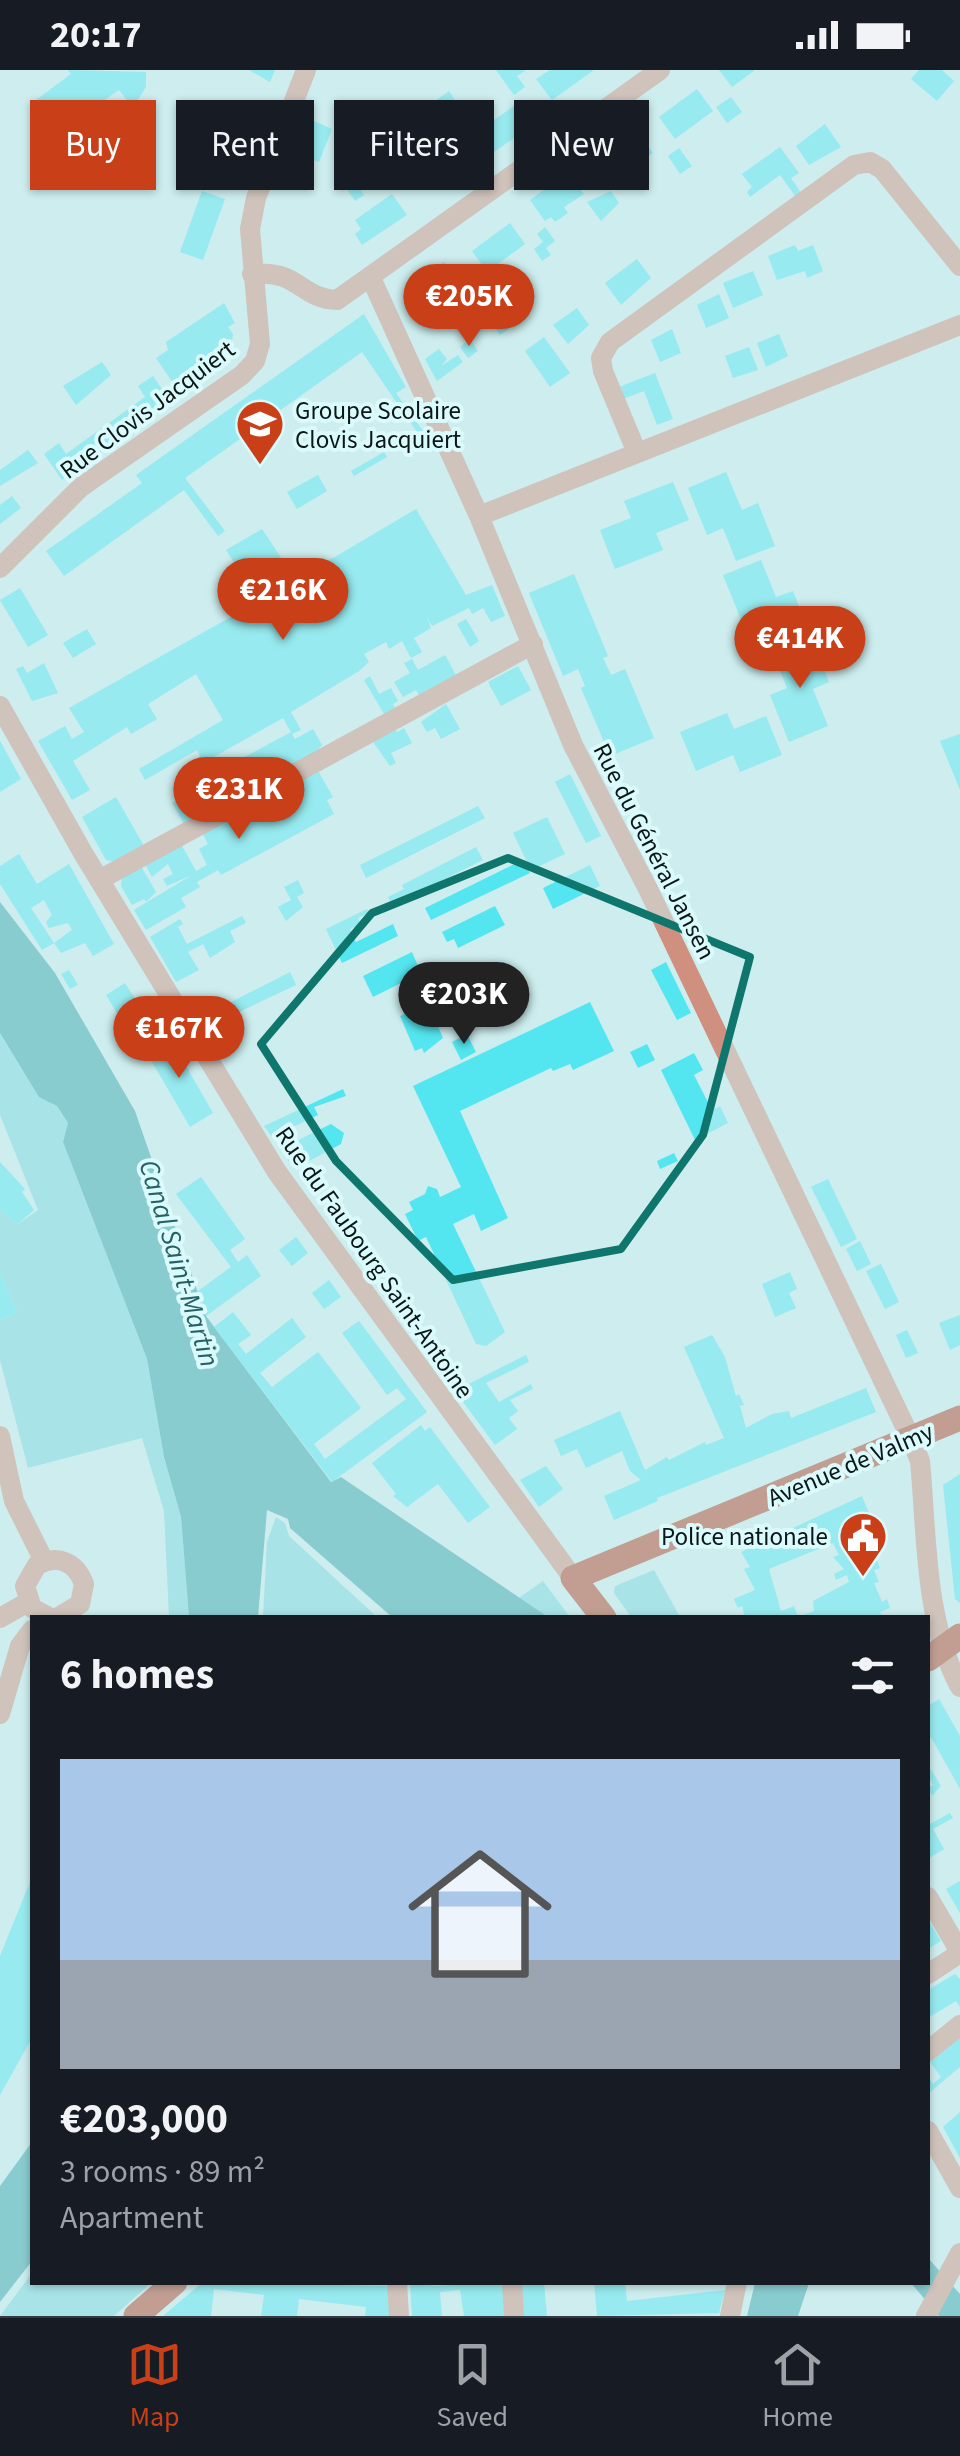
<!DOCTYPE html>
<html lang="en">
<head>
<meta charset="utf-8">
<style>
  :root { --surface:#171b24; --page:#20242c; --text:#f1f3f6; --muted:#9ea1a6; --line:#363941; --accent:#c83f18 }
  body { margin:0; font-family:"Source Sans 3",sans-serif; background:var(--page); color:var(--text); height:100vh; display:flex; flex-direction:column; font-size:38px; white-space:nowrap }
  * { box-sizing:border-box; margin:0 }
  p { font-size:32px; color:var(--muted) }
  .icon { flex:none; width:55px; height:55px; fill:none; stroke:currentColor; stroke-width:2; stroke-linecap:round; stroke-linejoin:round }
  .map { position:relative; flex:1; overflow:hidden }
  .panel { position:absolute; left:30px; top:1545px; width:900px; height:670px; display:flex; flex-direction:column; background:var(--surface); border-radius:0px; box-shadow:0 2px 8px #0004 }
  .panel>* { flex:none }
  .hud { position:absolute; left:30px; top:30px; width:900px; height:90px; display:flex; gap:20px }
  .price { position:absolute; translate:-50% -85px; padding:0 22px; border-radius:35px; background:var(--accent); color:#fff; font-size:32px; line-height:65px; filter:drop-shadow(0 2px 5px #0008) }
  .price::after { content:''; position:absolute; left:50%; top:60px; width:30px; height:22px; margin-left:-15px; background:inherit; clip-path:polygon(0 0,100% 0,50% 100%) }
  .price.current { background:#222; color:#fff }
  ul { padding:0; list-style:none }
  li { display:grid; align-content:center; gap:20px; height:530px; padding:0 30px }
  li+li { border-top:2px solid var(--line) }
  li span { display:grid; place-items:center; height:310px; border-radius:0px; color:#555 }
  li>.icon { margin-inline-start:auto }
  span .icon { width:180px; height:180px; fill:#fffc; stroke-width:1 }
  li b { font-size:42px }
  h2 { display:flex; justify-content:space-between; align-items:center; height:120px; padding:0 30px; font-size:42px }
  .tag { padding:0 35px; border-radius:0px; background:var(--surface); box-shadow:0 2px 8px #0004; font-size:35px; line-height:90px }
  .tag.current { background:var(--accent); color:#fff }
  .status { display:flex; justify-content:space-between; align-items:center; height:70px; padding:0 50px; background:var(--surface); direction:ltr }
  .status svg { height:28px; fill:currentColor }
  .dock { display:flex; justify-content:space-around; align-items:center; height:140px; border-top:2px solid var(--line); background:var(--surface); font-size:28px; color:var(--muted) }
  .dock a { display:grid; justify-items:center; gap:5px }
  .dock .current { color:var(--accent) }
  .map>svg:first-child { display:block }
  .green { fill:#7ad8de }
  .water { fill:#35a5ac }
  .building { fill:#54e6f0; fill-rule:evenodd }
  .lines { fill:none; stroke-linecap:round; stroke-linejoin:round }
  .minor { stroke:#d0907f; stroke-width:20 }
  .major { stroke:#b23f21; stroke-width:25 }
  .marked { fill:none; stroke:#0f766e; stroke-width:8; stroke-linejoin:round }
  .labels { text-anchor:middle; stroke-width:8; stroke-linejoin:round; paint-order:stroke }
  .street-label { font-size:25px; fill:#0b1617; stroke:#dafafc }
  .poi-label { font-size:25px; fill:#0b1617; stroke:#dafafc; text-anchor:start }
  .water-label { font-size:28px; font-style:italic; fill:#256165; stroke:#dafafc }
</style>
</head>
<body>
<div class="status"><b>20:17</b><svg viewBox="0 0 49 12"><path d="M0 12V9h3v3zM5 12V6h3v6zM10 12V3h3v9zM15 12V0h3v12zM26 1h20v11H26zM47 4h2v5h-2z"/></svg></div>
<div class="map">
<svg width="960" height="2246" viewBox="0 0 960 2246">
  <rect width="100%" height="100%" fill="#cdedee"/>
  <path class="green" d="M0 963 39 1026 57 1036 68 1053 63 1072 147 1289 164 1387 181 1447 189 1547H169L164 1441 142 1368 28 1398 0 1290V1250L17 1242 0 1203V1140L18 1154 38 1140 0 1045Z
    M276 1447 285 1453 289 1466 377 1547H263L267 1472Z
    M654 1500 680 1547H631L614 1523 615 1516Z
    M543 1511 570 1547H499L510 1534Z
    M32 2203V2212L151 2213 114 2246H0Z"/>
  <path class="water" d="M0 832 55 903 135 1041 206 1246 331 1412 341 1407 548 1547H392L290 1458 288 1449 267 1440 258 1547H189L181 1447 164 1387 147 1289 63 1072 68 1053 57 1036 39 1027 0 963Z
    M32 2072V2191L0 2232V2116Z
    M928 2188 960 2224V2246H939L911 2213 928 2212Z
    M755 2213H809L798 2246H747Z"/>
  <path class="building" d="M68 0 146 2V17L133 38 119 20 99 34 122 64 87 90 36 30 71 4Z
    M249 0H275L270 12Z
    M496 0H526L517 6 525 17 514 25Z
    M550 0H594L552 30 536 9Z
    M719 0H755L732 17Z
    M919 0H942L954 11 937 31 911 9Z
    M697 19 713 41 675 69 659 47Z
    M449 21 461 39 440 54 427 37Z
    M731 27 742 42 727 53 716 37Z
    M518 33 534 54 494 82 480 60Z
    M237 34 258 42 249 67 227 58Z
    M314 51 332 59 319 92 300 85Z
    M825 54 841 77 809 95 796 76Z
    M637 62 653 83 612 114 608 108 603 111 597 92Z
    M385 67 405 95 387 108 373 88 382 82 376 74Z
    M451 71 467 92 427 120 412 99Z
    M780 77 799 103 791 108 801 123 796 127 780 105 750 127 747 122 752 117 742 104Z
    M679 78 692 96 680 104 668 86Z
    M568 102 584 124 564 137 568 143 555 152 551 147 545 151 530 130Z
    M355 112 364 125 355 131 346 118Z
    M202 121 225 129 203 190 180 182Z
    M611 121 619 133 601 151 587 132Z
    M392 124 407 145 362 175 355 164 361 159 355 150Z
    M510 153 525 174 487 202 472 181Z
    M545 157 555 171 546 178 551 185 542 191 534 179 543 172 537 164Z
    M795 175 798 181 813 175 823 201 807 208 805 201 777 210 768 186Z
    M637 189 651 208 621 235 605 213Z
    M444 192 460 213 440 227 444 232 433 240 430 235 422 241 417 235 413 237 406 219Z
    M753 201 763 225 733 238 723 213Z
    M719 224 729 248 706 258 697 235Z
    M503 231 518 252 500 265 490 250 499 244 494 237Z
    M224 233 235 253 228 257 233 264 231 278 175 316 156 288 168 280 166 272Z
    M577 238 589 255 568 274 553 255Z
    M364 244 406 317 396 323 426 365 421 368 362 282 185 408 225 461 218 466 184 420 64 506 46 481 142 413 136 405Z
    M672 259 681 283 660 292 651 270Z
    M779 264 788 286 766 297 757 273Z
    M544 267 570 303 550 317 525 281Z
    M470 269 478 281 468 288 460 277Z
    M749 277 758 300 733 308 725 286Z
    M439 279 447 289 441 296 458 285 463 292 437 311 425 289Z
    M102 292 111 305 76 335 63 316Z
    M655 303 673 349 657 355 644 321 623 329 619 317Z
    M153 306 171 332 62 410 44 384 59 373 66 384 145 327 138 316Z
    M28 380 38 393 0 416V400Z
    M384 382 387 387 354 406 351 401Z
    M726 402 742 440 758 433 775 476 736 491 723 458 707 465 688 418Z
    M318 405 327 421 297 439 287 422Z
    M673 412 689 450 656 463 663 480 615 499 600 460 631 448 624 431Z
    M12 426 21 438 0 454V435Z
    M416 439 466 525 492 515 505 546 491 552 483 538 472 544 469 538 432 556 427 547 431 558 414 568 422 582 411 588 402 571 389 579 386 572 364 584 369 592 359 601 291 642 301 660 292 664 283 648 203 693 197 680 145 710 139 699 223 650 196 604 148 634 157 649 131 664 127 657 73 691 90 720 72 730 38 671 65 656 72 669 84 662 69 638 259 531 226 480 262 459 296 510Z
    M761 490 776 527 793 521 809 562 771 578 758 546 742 552 723 505Z
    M574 504 608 586 603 588 611 605 625 599 654 668 610 686 581 618 585 616 578 599 563 606 529 523Z
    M20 518 48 565 28 577 0 530Z
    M466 549 479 571 470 577 457 554Z
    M87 559 96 574 73 588 63 573Z
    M813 570 829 612 813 619 828 656 789 672 770 625 787 618 774 586Z
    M445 585 456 605 419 625 416 620 403 627 394 612 410 603 404 593 412 589 418 600Z
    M44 593 58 623 32 631 16 599 23 596 27 603Z
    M518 596 531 620 501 636 488 612Z
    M370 606 379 624 391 618 398 631 393 634 395 638 384 644 364 610Z
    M446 634 460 659 441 669 435 658 427 662 421 652Z
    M727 643 734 659 766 646 782 685 740 702 733 685 696 701 680 662Z
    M394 657 397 662 404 658 412 673 391 683 396 693 390 696 371 669Z
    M313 659 322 675 316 682 233 727 219 701 291 662 295 669Z
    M960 664V720L940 671Z
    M0 671 21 709 0 722Z
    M317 699 333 727 327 730 334 744 221 805 218 800 197 812 200 817 181 828 186 837 146 860 134 840 192 805 167 816 163 809 173 804 168 794 152 807 145 794 181 774 196 801 207 795 199 779 208 774 202 762Z
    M570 704 601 766 586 773 555 712Z
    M211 709 224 732 184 754 172 733 179 729 175 722 190 712 193 718Z
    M116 727 144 776 114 792 106 790 82 747Z
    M478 736 485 748 366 808 360 795Z
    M547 747 565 784 531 800 513 763Z
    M476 777 483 790 392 835 388 827 404 819 402 815Z
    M19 784 37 814 69 794 114 874 93 886 85 873 61 883 54 873 72 860 68 853 49 858 46 852 52 845 44 830 31 838 54 873 42 880 0 814V796Z
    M662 788 672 808 660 815 649 794Z
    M523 790 530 803 431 850 425 838Z
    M590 795 600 816 553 839 543 818Z
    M141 796 156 822 146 832 144 829 132 835 121 816 122 806Z
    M298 810 304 823 297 827 303 837 286 851 278 837 291 830 284 817Z
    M495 836 505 855 458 878 454 869 447 872 442 862Z
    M367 839 369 843 358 848 361 854 350 859 356 872 393 854 398 866 342 893 326 859Z
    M242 846 246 853 230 861 235 872 210 888 203 874 188 882 199 900 176 912 150 867 180 849 183 854 178 857 187 874Z
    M412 882 421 903 373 927 363 906Z
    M666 892 691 943 677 950 651 900Z
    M69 900 78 915 70 919 61 904Z
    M290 902 296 915 203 959 198 949Z
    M474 911 477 916 438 936 435 929Z
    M125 913 143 941 123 953 106 925Z
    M590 932 614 981 573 1000 570 994 553 1001 551 998 460 1041 508 1148 481 1161 474 1144 453 1154 505 1262 486 1276 476 1274 426 1167 418 1171 405 1144 413 1140 409 1132 425 1124 428 1116 437 1119 440 1127 461 1117 413 1016Z
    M428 933 443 968 424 983 422 978 415 981 400 946Z
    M467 964 476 982 461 990 452 972Z
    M161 967 166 975 172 972 213 1043 190 1057 148 985 146 976Z
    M647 974 655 990 638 998 630 982Z
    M694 983 703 1000 694 1005 712 1040 720 1036 728 1053 695 1070 661 1000Z
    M343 1019 346 1026 314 1037 318 1045 272 1067 264 1056Z
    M331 1054 344 1063 341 1074 294 1099 280 1079Z
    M674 1083 678 1091 660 1099 657 1091Z
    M0 1092 25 1119 22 1122 34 1140 18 1154 0 1140Z
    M201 1107 245 1169 230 1180 238 1192 247 1185 261 1206 206 1246 198 1221 231 1197 176 1124Z
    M828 1109 857 1169 841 1177 811 1117Z
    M296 1167 308 1183 292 1196 279 1180Z
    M860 1171 871 1194 857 1201 846 1179Z
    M881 1194 899 1232 885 1239 866 1201Z
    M790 1202 797 1219 789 1223 796 1238 775 1247 762 1214Z
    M0 1203 17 1242 0 1250Z
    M329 1210 341 1227 324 1239 312 1223Z
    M233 1242 251 1265 238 1274 246 1284 292 1248 306 1267 260 1303 272 1317 318 1282 361 1338 314 1374 325 1389 406 1329 397 1318 387 1325 342 1263 359 1251 427 1342 332 1412 214 1257Z
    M960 1245V1275L950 1280 939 1253Z
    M907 1260 918 1283 906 1288 896 1265Z
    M712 1265 725 1287 736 1326 739 1324 744 1335 740 1336 746 1358 772 1344 789 1341 791 1348 866 1318 876 1342 657 1428 658 1431 614 1450 604 1426 641 1410 630 1401 622 1381 586 1398 577 1379 561 1386 554 1370 620 1341 645 1400 667 1387 669 1390 705 1372 706 1375 724 1368 684 1277Z
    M526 1285 529 1292 486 1313 499 1332 531 1314 533 1319 510 1330 518 1341 509 1348 517 1359 495 1375 455 1321Z
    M421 1355 425 1361 430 1357 490 1437 468 1453 438 1414 407 1437 393 1426 396 1424 372 1393Z
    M546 1396 563 1419 539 1437 520 1410Z
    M960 1404V1533L955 1529 943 1415Z
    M862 1426 882 1475 872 1479 880 1498 874 1500 879 1512 874 1513 882 1532 887 1529 890 1538 880 1542 883 1548H745L742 1536 738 1538 734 1529 755 1520 744 1499 750 1497 741 1482ZM833 1473 839 1485 833 1487 844 1499 834 1504 836 1510 847 1505 849 1512 813 1531 814 1541 798 1547 794 1536 781 1541 769 1499Z
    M939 1629 960 1666V1719L931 1667 928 1669V1636Z
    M931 1699 941 1716 932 1726 928 1718 933 1715 928 1706Z
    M950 1743 953 1748 933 1759 944 1779 928 1789V1755Z
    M32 1807V1968L0 2025V1886Z
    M960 1811V1843L946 1819Z
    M928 1850 941 1871 928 1879Z
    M955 1904 960 1909V1937L956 1931 928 1948V1920Z
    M960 1960V1997L928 2024V2006L933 2014 941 2007 928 1989Z
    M960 2042V2088L943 2057Z
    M203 2212 389 2216 391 2246H365L366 2237 299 2229 297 2246H261L264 2225 214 2219 211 2246H163Z
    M410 2212 435 2216 505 2212 509 2241 503 2246H464L460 2220 440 2222 442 2246H412Z
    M519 2212H544L547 2246H522Z
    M594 2212H625L627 2231 725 2220 719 2243 597 2246Z"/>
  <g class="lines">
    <path class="minor" d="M252 204C298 199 301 229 337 230L660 0
      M371 208 479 446 573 675 648 819 911 1369 920 1391C927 1465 924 1550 960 1617
      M637 383 603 301 601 288 610 272 854 95 870 92 882 99 960 196
      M479 446 960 255
      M0 498 81 417 242 305 255 291 260 274 250 159 256 128 306 0
      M0 636 83 783 277 1102 573 1508
      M99 810 533 574
      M0 1366 14 1431 44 1491
      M0 1548 28 1532
      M51 1548 32 1538 25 1516 37 1495C58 1484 76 1492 84 1514L80 1534 57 1548
      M0 1644 20 1576 32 1560
      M928 1827 960 1882
      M928 1904 960 1883
      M928 1981 960 1955
      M928 2061 960 2118
      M397 2212 399 2246
      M512 2212 514 2246
      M730 2246 737 2212
      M926 2246 960 2183"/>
    <path class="major" d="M604 1548 573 1508 960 1348
      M928 1589 960 1566
      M136 2246 175 2212"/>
  </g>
  <path d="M0 0H960V2246H0ZM508 788 750 887 703 1065 621 1179 453 1210 336 1091 261 974 372 843Z" fill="#cdedee" fill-opacity=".55" fill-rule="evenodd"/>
  <path class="marked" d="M508 788 750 887 703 1065 621 1179 453 1210 336 1091 261 974 372 843Z"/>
  <defs>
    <g id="school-pin" transform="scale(2.5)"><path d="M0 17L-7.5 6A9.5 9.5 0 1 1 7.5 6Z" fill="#c83f18" stroke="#dafafc"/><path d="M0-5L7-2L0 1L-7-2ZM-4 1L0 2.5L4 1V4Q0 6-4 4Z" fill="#fff"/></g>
    <g id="civic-pin" transform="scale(2.5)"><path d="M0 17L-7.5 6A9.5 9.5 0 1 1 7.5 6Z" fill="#c83f18" stroke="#dafafc"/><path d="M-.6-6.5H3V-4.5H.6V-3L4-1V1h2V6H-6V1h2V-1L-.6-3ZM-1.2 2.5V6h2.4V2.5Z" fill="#fff"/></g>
  </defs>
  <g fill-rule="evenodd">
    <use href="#school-pin" x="260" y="354"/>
    <use href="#civic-pin" x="863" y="1466"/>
  </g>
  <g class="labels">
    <g class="street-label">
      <text transform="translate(147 339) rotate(-37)" y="9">Rue Clovis Jacquiert</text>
      <text transform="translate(655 781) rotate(63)" y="9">Rue du Général Jansen</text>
      <text transform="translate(375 1192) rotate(55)" y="9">Rue du Faubourg Saint-Antoine</text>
      <text transform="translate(850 1394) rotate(-23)" y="9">Avenue de Valmy</text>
    </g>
    <g class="poi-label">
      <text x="295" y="349">Groupe Scolaire<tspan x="295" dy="29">Clovis Jacquiert</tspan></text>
      <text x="828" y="1475" text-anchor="end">Police nationale</text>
    </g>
    <g class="water-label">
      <text transform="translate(180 1193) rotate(73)" y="10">Canal Saint-Martin</text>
    </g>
  </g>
</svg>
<b class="price" style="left:469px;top:279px">€205K</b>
<b class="price" style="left:283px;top:573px">€216K</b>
<b class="price" style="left:800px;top:621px">€414K</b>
<b class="price" style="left:239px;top:772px">€231K</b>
<b class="price current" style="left:464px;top:977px">€203K</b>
<b class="price" style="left:179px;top:1011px">€167K</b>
<div class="hud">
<a class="tag current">Buy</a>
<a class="tag">Rent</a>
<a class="tag">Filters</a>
<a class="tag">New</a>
</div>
<section class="panel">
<h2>6 homes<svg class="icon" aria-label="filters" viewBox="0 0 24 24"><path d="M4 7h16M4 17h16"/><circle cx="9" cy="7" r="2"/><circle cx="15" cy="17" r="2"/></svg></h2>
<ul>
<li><span style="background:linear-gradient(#a9c7e8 65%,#9aa5b1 0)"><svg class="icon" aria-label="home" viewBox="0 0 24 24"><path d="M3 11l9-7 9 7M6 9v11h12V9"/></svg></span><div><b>€203,000</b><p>3 rooms · 89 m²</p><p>Apartment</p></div></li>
</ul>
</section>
</div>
<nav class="dock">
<a class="current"><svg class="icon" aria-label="map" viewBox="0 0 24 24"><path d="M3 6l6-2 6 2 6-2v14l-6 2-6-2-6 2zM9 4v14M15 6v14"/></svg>Map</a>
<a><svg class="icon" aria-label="saved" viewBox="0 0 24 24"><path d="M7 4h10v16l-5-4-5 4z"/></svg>Saved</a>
<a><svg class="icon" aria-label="home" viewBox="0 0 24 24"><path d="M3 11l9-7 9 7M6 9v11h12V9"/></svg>Home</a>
</nav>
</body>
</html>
